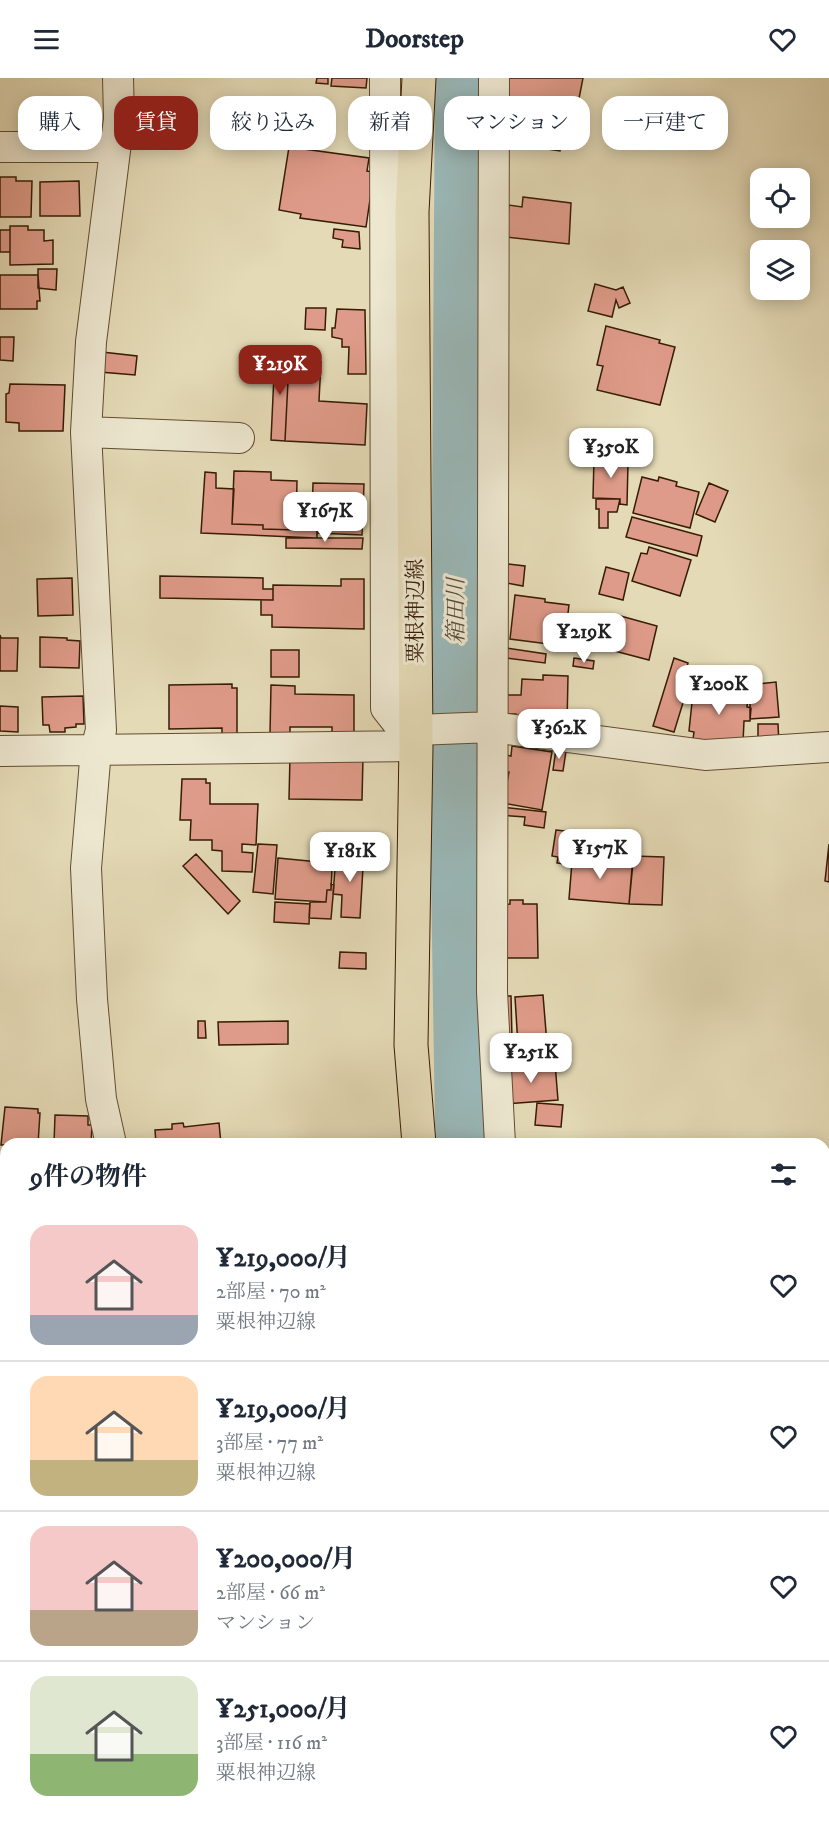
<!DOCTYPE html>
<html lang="ja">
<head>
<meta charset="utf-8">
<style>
  :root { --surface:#fff; --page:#f6f6f7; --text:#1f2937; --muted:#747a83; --line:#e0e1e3; --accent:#8f2418 }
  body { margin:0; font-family:"IM FELL DW Pica","Noto Serif JP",serif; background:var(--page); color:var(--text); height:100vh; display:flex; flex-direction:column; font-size:22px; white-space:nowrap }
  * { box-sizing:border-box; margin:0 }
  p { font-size:20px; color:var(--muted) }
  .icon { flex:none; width:33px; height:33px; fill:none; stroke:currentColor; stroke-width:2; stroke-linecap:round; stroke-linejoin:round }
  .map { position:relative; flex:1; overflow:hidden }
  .side { position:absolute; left:0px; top:1060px; width:830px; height:686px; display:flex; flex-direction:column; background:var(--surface); border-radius:18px 18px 0 0; box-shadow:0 3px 15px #0003 }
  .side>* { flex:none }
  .guide { position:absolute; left:18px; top:18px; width:794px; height:54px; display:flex; gap:12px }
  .fabs { position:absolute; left:750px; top:90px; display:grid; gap:12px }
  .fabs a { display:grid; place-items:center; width:60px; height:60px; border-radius:12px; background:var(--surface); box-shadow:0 3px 15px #0003; font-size:30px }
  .price { position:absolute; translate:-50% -51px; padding:0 14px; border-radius:12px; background:#fff; color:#222; font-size:20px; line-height:39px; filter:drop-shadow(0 2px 3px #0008) }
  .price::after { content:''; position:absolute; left:50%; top:36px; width:18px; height:14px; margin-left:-9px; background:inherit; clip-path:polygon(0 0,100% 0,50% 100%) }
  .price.on { background:var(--accent); color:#fff }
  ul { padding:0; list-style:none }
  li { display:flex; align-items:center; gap:18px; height:150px; padding:0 30px }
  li+li { border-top:2px solid var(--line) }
  li span { display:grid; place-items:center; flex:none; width:168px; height:120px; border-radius:18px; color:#555 }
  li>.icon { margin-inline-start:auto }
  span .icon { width:72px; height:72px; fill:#fffc; stroke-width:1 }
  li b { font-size:26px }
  h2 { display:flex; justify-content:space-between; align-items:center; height:72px; padding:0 30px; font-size:26px }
  .chip { padding:0 21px; border-radius:18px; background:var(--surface); box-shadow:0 3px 15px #0003; font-size:21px; line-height:54px }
  .chip.on { background:var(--accent); color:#fff }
  header { display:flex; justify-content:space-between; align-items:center; height:78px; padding:0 30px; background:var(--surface); font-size:27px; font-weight:700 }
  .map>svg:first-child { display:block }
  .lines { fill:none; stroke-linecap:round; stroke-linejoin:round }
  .river { stroke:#9ab8b8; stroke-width:48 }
  .building { fill:#df9b89; stroke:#371c05; stroke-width:1.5 }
  .minor-casing { stroke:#624c31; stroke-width:32 }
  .major-casing { stroke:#371c05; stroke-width:35 }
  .minor { stroke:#ede7d0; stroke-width:30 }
  .major { stroke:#e4dab6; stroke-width:33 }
  .labels { text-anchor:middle; stroke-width:6; stroke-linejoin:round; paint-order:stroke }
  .street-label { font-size:21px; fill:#371c05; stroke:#ede7d0 }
  .water-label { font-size:22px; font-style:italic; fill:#554b3b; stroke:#ede7d0 }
</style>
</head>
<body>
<header><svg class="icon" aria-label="menu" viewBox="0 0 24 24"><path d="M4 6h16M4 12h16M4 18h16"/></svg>Doorstep<svg class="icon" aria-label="heart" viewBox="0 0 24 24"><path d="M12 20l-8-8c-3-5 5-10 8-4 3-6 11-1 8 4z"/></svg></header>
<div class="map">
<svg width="829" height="1745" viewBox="0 0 829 1745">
  <rect width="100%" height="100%" fill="#e4dab6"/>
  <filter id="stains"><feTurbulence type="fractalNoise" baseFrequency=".00333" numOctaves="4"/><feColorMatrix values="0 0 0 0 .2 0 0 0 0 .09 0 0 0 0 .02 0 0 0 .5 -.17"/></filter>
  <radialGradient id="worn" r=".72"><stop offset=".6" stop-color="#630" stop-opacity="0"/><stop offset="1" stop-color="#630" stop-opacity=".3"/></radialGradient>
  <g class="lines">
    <path class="river" d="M459 0 454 736 459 1047 461 1066
      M560 1740V1745"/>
  </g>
  <path class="building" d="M317 0H328V6L316 5Z
    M332 0H367L366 10 331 8Z
    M505 0H583L577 31 502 18Z
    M507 21 526 24 525 30 565 36 560 73 500 64Z
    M289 69 369 80 367 93 374 94 366 149 300 140 301 136 279 132Z
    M0 99H16V103H32L31 139H0Z
    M79 103 80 138H40V104Z
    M523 119 571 125 569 166 505 159 509 127 522 129Z
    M10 148H28V152H44V163L53 162V186L10 187Z
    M334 151 359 154 360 171 342 169 343 162 333 160Z
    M0 152H10V174H0Z
    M38 191H57L56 212 38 210Z
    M0 197H38L40 223H37V231H0Z
    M595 206 616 212 623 209 630 225 619 230 616 222 612 239 588 233Z
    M306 230H326L325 252 305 251Z
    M337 231 365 232 366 296H348L349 269H342V261L332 259V250H335Z
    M606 248 660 262 659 265 675 269 660 327 597 312 603 288 597 287Z
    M0 259H14L13 283 0 282Z
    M102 274 137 278 135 297 100 294Z
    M275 275 292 276V283H289L285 363 271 362Z
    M289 283 321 284 319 323 367 326 365 367 285 363Z
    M10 306 65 307 63 353H19V345L6 344V316L9 315Z
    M594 380H624V386H628L627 427 620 426V421L593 420Z
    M234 393 271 394V402L297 403 296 452 263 451V447L232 446Z
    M205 394 216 395V410L234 411 232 446 263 447V451L296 452 297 431 312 430V443L317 444V460L201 455Z
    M642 399 658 403 659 399 677 404 676 408 699 414 690 450 633 435Z
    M313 405 364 406 362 457 317 455V444L312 443Z
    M709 405 728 413 715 444 696 436Z
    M596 421H620L617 434H608V450H599V431H596Z
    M632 439 702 458 697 478 626 459Z
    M286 460H363L362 471 286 470Z
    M649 469 691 482 680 518 632 503 641 475 647 476Z
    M508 486 525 488 523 508 506 505Z
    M606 489 629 495 623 522 599 516Z
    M160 498 263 500V511H273V522L160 520Z
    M72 500 73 537 38 538 37 501Z
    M341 501H364V551L272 549V537H261V522H273V507L341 508Z
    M515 517 545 521V524L569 527 564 568 510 561Z
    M617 537 657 548 649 582 603 570 608 551 613 552Z
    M0 557 1 560H18L17 593H0Z
    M40 559 67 560V562L80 563 79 590 40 589Z
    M507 570 546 576 545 585 506 580Z
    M271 572H299V599H271Z
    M574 580 594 583 593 591 573 588Z
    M674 580 688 585 684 600 690 602 674 654 653 648Z
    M543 597 568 598 567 647 516 642V636H505V617H521L522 601 543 602Z
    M776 604 779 639 750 641V607Z
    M232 606V610H237V657L222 659V650L169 651V607Z
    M271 607 295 608V616L354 617V655H332V649H290V656H270Z
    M708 608 726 609 725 617 748 619 747 629 751 630 750 643H744L743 665 693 661 694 654 689 653 693 615 707 616Z
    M83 618 84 646H76V649L65 650V654H50L49 647H43L42 619Z
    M0 628 18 629V654L0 653Z
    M758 646H778L779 666H758Z
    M512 668 552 674 542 732 503 725 509 694 503 693 506 677 511 678Z
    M556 671 566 673 563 693 553 692Z
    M290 678 363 679 362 722 289 721Z
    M182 701H206V705H210V726H258L256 767 242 766V774L253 775 252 794 222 793V773L212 772V762H190L191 742H180Z
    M501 729 546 734 544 750 524 747 525 739 500 737Z
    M556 752 573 754 569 787 557 785 558 779 552 778Z
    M258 766 277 767 273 816 253 814Z
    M829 766V804L825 803Z
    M573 771 588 772 587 781 633 785 629 826 569 821Z
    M355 772 364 773 360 840 341 839 342 817 333 816 336 778 354 779Z
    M196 776 240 823 228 836 183 788Z
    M633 778 664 779 662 827 629 826Z
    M278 780 329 785 328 791H332L331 812H327L326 824 275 821Z
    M331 806 334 807 331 841 309 840 310 824H326L327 812H331Z
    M510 822H523V826H537L538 880H502L501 827 510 826Z
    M275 824 310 826 309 846 274 844Z
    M340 874 366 875V891L339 890Z
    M543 917 547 966 518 968 515 919Z
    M502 918H511L512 961H503Z
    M198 943H205L206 960H198Z
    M288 943V966L219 967 218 944Z
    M555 985 558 1022 506 1026 504 993 514 992V987Z
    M537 1025 563 1027 561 1049 535 1047Z
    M5 1029 38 1031V1035H40L38 1066 1 1067Z
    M55 1037 88 1038V1047H92L91 1066H54Z
    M183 1045 184 1049 219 1045 221 1066H156L155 1052 172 1051V1046Z
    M0 1243H6V1275H0Z
    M0 1428H6V1456H0Z
    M824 1593H829V1644H824Z
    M824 1686H829V1713H824Z
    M824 1728H829V1745H801L800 1740H824Z
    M701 1740H739L740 1745H688Z
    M392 1741H426V1745H374V1742Z"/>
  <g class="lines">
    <g class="minor-casing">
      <path id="minor" d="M385 0 386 630 416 668
        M494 0 492 914 500 1066
        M0 69H114
        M86 354 239 360
        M416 652 492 649 705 677 829 669
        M0 673 416 668
        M111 1066 101 1021 92 921 86 790 96 671 101 652 86 354 91 264 119 41 118 0
        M0 1099H6
        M824 1650H829
        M179 1740V1745
        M601 1745V1740"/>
    </g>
    <g class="major-casing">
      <path id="major" d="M419 1066 411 967 416 668 412 134 419 0
        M523 1740V1745"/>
    </g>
    <use href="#minor" class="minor"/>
    <use href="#major" class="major"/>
  </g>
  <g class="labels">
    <g class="street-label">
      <text transform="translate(415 533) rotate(-90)" y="7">粟根神辺線</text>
    </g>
    <g class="water-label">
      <text transform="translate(455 533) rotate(-90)" y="8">箱田川</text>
    </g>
  </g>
  <rect width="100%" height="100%" filter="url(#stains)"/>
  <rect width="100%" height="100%" fill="url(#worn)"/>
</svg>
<div class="fabs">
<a><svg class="icon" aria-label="locate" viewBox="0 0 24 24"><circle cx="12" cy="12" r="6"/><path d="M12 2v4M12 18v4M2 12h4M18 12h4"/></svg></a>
<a><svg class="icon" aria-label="layers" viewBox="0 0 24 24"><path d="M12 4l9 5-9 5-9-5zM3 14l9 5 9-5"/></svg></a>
</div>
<b class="price on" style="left:280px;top:318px">¥219K</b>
<b class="price" style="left:611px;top:401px">¥350K</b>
<b class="price" style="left:325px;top:465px">¥167K</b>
<b class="price" style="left:584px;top:586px">¥219K</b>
<b class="price" style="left:719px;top:638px">¥200K</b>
<b class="price" style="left:559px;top:682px">¥362K</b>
<b class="price" style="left:600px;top:802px">¥157K</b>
<b class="price" style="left:350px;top:805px">¥181K</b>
<b class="price" style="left:531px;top:1006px">¥251K</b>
<div class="guide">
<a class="chip">購入</a>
<a class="chip on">賃貸</a>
<a class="chip">絞り込み</a>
<a class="chip">新着</a>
<a class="chip">マンション</a>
<a class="chip">一戸建て</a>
</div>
<section class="side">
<h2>9件の物件<svg class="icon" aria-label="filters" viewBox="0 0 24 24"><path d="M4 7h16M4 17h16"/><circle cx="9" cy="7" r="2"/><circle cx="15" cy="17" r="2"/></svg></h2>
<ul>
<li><span style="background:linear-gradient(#f6c9c9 75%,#9aa5b1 0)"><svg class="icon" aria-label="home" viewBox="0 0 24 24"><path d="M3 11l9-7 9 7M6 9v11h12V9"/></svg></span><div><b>¥219,000/月</b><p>2部屋 · 70 m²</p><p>粟根神辺線</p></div><svg class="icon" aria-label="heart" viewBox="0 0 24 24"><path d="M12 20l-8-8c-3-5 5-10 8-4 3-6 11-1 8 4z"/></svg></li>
<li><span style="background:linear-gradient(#ffd9b3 70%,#c2b280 0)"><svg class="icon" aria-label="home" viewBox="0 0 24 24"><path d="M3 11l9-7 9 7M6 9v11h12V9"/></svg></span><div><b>¥219,000/月</b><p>3部屋 · 77 m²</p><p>粟根神辺線</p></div><svg class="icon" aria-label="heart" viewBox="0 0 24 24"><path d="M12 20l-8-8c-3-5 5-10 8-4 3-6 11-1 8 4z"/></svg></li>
<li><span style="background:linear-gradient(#f6c9c9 70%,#b9a48a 0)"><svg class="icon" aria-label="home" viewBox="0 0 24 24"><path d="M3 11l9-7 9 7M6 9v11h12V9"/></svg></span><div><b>¥200,000/月</b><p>2部屋 · 66 m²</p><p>マンション</p></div><svg class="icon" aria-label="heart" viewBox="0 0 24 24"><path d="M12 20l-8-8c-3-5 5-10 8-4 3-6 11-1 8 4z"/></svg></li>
<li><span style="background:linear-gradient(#dfe7d0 65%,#8fb573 0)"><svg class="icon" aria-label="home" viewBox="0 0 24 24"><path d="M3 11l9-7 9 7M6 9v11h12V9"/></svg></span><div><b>¥251,000/月</b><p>3部屋 · 116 m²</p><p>粟根神辺線</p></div><svg class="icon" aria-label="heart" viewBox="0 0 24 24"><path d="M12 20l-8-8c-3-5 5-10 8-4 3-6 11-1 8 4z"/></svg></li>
</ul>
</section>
</div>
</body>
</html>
